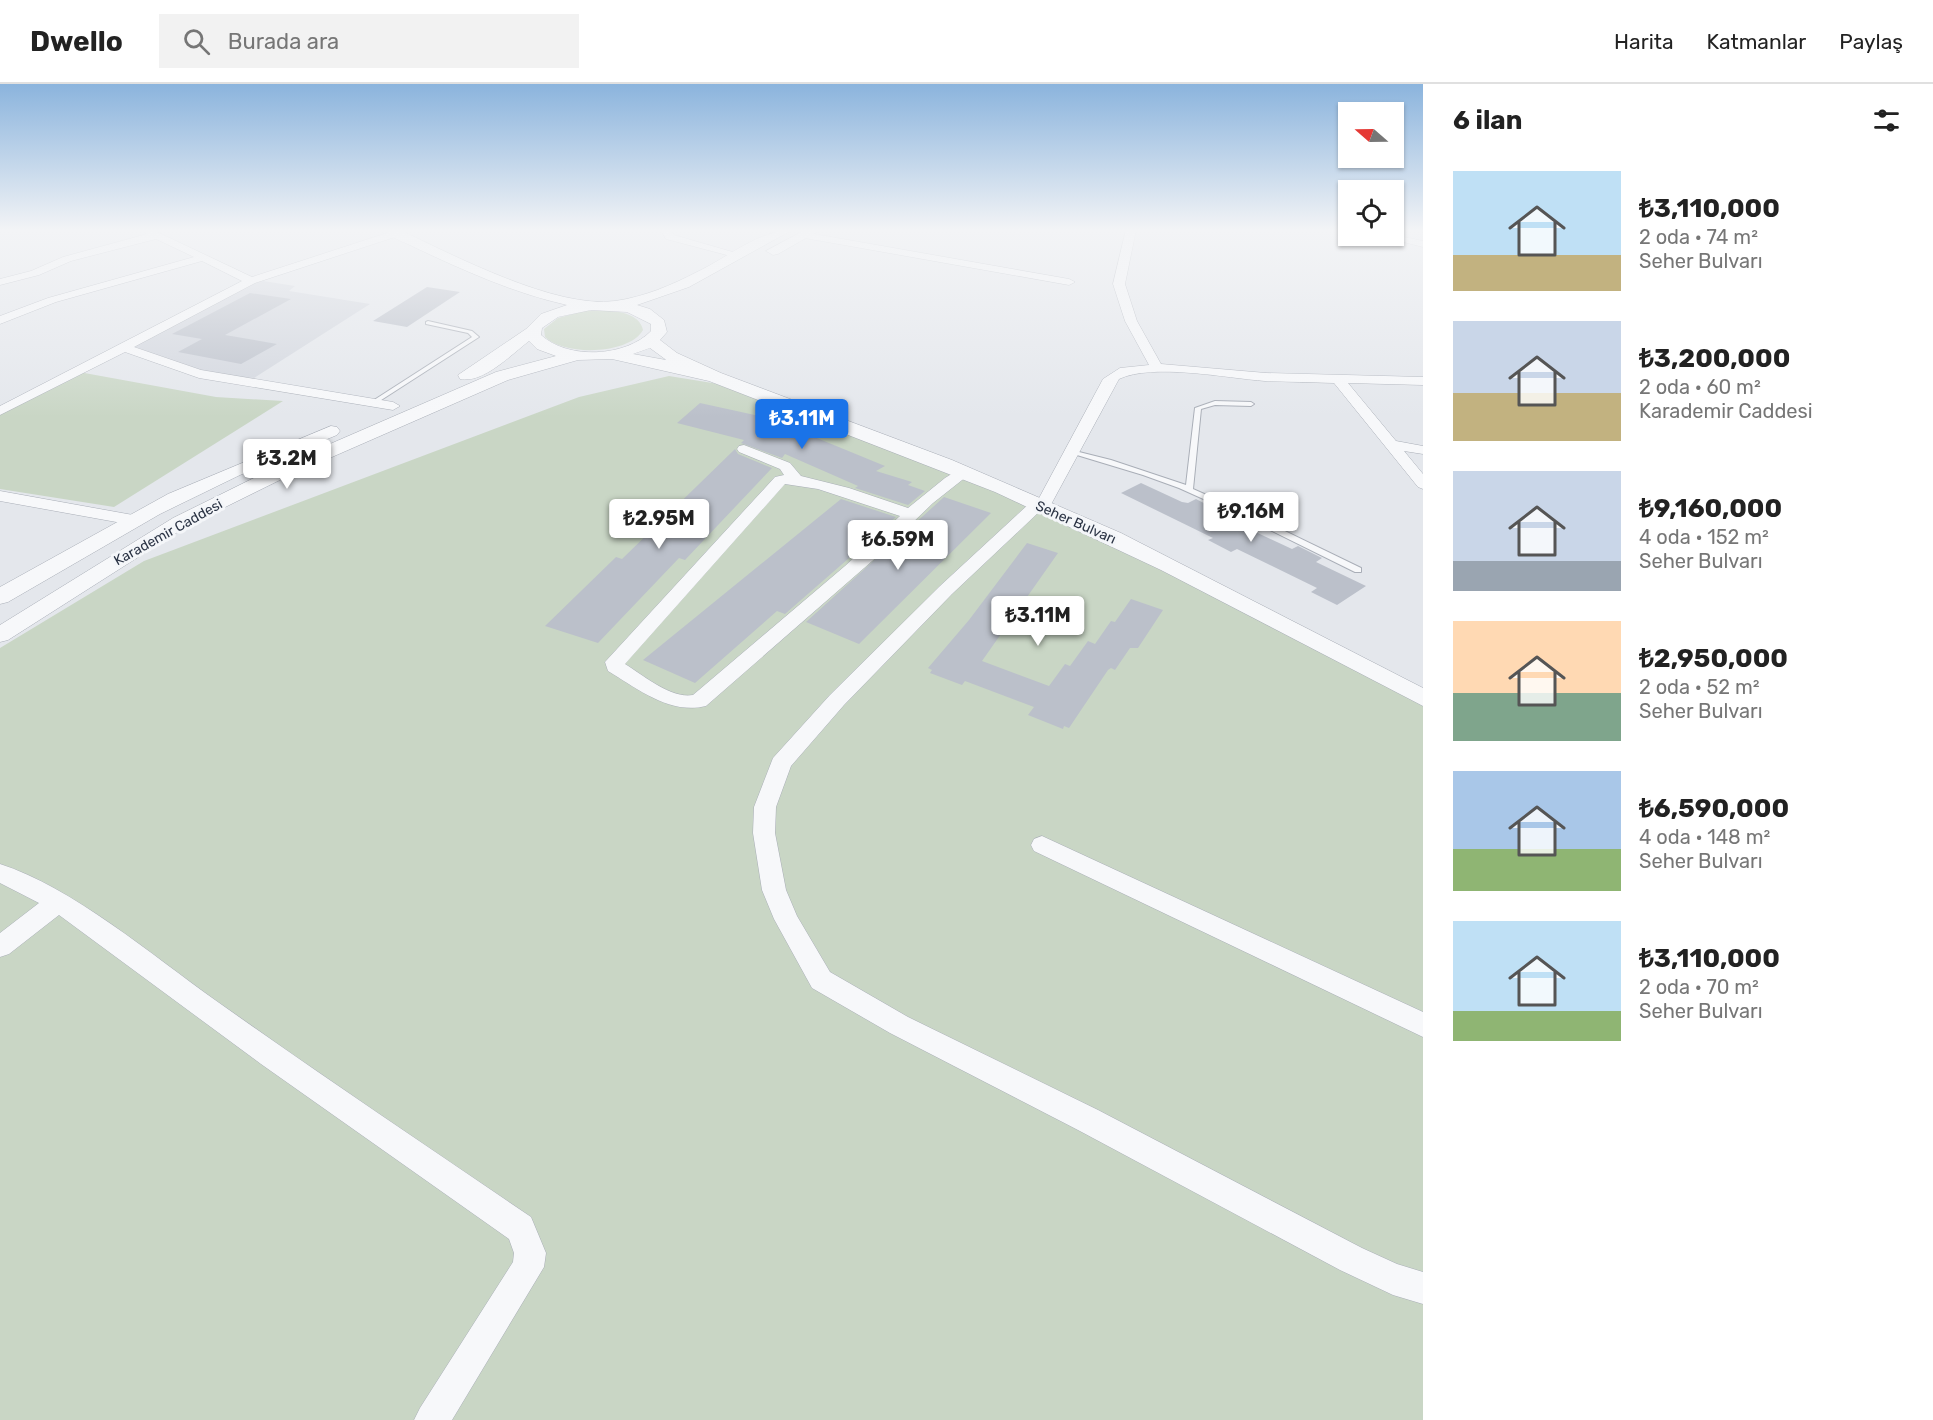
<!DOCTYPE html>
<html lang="tr">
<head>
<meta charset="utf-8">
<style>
  :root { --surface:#fff; --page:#f2f2f2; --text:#222; --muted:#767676; --line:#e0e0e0; --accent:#1a73e8 }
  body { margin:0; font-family:Rubik,sans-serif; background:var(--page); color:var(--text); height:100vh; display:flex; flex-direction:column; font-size:22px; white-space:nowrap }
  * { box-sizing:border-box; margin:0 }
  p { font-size:20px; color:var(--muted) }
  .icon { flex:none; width:33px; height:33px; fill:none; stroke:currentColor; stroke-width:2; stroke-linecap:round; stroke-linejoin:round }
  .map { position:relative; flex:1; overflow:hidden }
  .details { display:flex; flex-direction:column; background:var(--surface); width:510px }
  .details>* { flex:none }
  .needle { width:39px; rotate:290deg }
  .tools { position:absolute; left:1338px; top:18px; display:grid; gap:12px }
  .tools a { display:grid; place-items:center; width:66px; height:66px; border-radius:0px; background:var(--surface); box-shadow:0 2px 4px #0004; font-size:30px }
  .price { position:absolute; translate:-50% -51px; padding:0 14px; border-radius:6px; background:#fff; color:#222; font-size:20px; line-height:39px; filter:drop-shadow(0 2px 3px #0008) }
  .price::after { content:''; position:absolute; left:50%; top:36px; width:18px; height:14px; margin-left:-9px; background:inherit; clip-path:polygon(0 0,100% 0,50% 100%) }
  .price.selected { background:var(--accent); color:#fff }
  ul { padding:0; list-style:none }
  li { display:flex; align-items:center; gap:18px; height:150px; padding:0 30px }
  li span { display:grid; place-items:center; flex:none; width:168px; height:120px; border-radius:0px; color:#555 }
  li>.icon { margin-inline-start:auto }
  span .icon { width:72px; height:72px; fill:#fffc; stroke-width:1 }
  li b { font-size:26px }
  h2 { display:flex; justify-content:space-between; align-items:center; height:72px; padding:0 30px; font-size:26px }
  header { display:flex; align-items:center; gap:36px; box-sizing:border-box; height:84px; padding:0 30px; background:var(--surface); border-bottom:2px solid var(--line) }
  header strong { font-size:28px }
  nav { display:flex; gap:33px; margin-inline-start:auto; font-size:21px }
  .search { width:420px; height:54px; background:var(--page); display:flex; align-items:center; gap:15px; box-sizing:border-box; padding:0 21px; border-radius:0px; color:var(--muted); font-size:22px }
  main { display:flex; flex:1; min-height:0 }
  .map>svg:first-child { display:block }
  .built { fill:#d2d6de }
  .green { fill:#c9d6c5 }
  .building { fill:#bbc0ca }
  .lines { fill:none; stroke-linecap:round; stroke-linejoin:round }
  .service-casing { stroke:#a9aeb7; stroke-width:2 }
  .minor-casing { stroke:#a9aeb7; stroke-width:1 }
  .tertiary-casing { stroke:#a9aeb7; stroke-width:1 }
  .service { fill:#f7f8fa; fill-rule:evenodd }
  .minor { fill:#f7f8fa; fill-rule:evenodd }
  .tertiary { fill:#f7f8fa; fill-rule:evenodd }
  .labels { text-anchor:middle; stroke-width:6; stroke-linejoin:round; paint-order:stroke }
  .far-street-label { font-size:14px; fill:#2b3445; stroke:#f4f6f9 }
</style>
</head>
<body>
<header>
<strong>Dwello</strong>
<div class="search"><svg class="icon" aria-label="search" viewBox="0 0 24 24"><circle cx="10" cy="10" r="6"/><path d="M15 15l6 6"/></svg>Burada ara</div>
<nav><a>Harita</a><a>Katmanlar</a><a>Paylaş</a></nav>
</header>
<main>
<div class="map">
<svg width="1423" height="1336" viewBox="0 0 1423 1336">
  <rect width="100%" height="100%" fill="#e4e7ec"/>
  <path class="built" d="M263 197 295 202 289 207 370 220 254 294 215 290 182 282 136 263 137 259 249 201Z"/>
  <path class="green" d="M584 227C601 226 639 224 643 246 629 271 564 272 545 253L544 245 558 234Z
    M79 288 216 313 283 317 114 423 0 405V327Z
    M669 292 737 303 949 382 1423 614V1336H0V564L144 477 579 313Z"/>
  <path class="building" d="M427 203 460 208 407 243 373 237Z
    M250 209 291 215 225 251 277 260 241 280 178 268 202 255 172 250Z
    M700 319 768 334 885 382 876 387 912 398 908 401 925 407 908 421 855 404 858 402 785 370 782 374 741 359 744 356 677 339Z
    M735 365 738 370 772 384 685 476 679 474 598 559 545 542 616 473 622 475Z
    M1141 399 1182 418 1188 419 1196 415 1217 426 1213 428 1292 465 1298 462 1322 474 1316 478 1366 502 1337 521 1311 508 1317 504 1237 465 1231 468 1208 456 1213 454 1121 409Z
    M944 413 991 429 859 560 806 538Z
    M841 415 896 433 785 530 777 527 695 599 643 576Z
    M1027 459 1058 469 982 577 1049 602 1065 580 1070 582 1088 557 1095 560 1111 537 1115 538 1131 515 1163 526 1138 564H1130L1115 586 1111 584 1108 586 1069 644 1064 642 1063 645 1028 631 1034 623 965 597 962 601 930 589 932 586 928 584 969 536Z"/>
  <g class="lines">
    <g class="service-casing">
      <path id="service" d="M428 237 472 247 479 253 375 320H371V318L472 253 468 249 426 240V238Z
        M1215 317 1251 318 1254 320 1251 322 1215 321 1201 325 1193 405 1256 433 1361 484V488H1355L1250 436 1179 404 1143 391 1067 368 1071 366 1111 376 1186 401 1195 324Z"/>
    </g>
    <g class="minor-casing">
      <path id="minor" d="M141 146H153L252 193 393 147H401V151L255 199 134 263 201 286 393 318 400 322 393 326 199 294 125 268 0 331V322L242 197 202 177 56 218 0 240V232L48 214 194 173 156 155 71 177 39 191 0 201V195L31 187 63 173 147 150Z
        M661 146H671L674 151 743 171 738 174 666 155Z
        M1126 146H1136L1125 200 1137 237 1161 280 1266 289 1423 293V301L1348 299 1396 357 1423 362V370L1404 367 1423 390V405L1418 403 1334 299C1311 298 1288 298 1265 297 1226 294 1153 279 1119 295L1048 426 1040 427 952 510 844 621 791 682 776 723 775 749 786 806 797 832 830 888 908 933 1098 1026 1362 1164 1397 1180 1423 1188V1220L1393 1211 1340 1186 1078 1046 890 949 812 904 774 835 762 806 753 749 754 723 773 674 830 611 940 502 1031 418 1038 416 1103 295 1120 284 1149 281 1125 237 1113 200Z
        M803 148 1069 195 1075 198 1069 201 799 153 798 151Z
        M1394 151 1423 157V163L1380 152Z
        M744 361 790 379 801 392 849 404 908 424 945 394 958 386H968L971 389 933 419 879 471 706 622C670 631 638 605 608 587L605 578 775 393 784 391 780 385 739 368 737 365 739 362ZM785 400 818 405 900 432 845 482 693 611C671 615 643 591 625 580Z
        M0 407 133 431 141 436 133 441 0 417Z
        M1042 752 1423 928V953L1034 767 1031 761 1034 755Z
        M0 780C72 803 153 872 215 916 319 990 425 1061 531 1133L546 1169 544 1183 452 1336H414L420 1324 513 1178 514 1169 509 1155 261 980 59 831 9 870 0 873V849L39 819 0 799Z"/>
    </g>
    <g class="tertiary-casing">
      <path id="tertiary" d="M385 146H400C455 172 556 225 615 217 644 213 672 201 697 188 727 174 759 146 792 146L689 203 637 221 650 225 664 236 667 248 660 256 677 269 721 289 952 376 1121 449 1423 604V622L1161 486 995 408 709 297 612 275 578 276 508 296 284 394 187 442 8 556 0 558V541L173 434 270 386 496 288 556 272 537 265 529 257C512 270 483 300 460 295L458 291 526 245 541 230 567 221C514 209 465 187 416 164 407 159 390 154 385 146ZM591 226 627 228 651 240V247C626 273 568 276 541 251L542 244 558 233ZM650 264 665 275 666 276 633 270Z
        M805 146H820L778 170 773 171 766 167Z
        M331 342 337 343 340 347 337 351 240 391 160 430 8 518 0 520V503L168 410Z"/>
    </g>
    <use href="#service" class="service"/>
    <use href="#minor" class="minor"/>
    <use href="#tertiary" class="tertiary"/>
  </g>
  <linearGradient id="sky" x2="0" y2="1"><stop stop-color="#8bb4dd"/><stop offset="0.44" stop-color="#f3f4f6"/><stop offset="1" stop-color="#f3f4f6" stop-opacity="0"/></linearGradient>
  <rect width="1423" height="333" fill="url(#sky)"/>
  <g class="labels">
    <g class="far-street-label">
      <text transform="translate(1076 438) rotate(24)" y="5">Seher Bulvarı</text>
      <text transform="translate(168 448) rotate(-29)" y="5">Karademir Caddesi</text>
    </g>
  </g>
</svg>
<div class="tools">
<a><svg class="needle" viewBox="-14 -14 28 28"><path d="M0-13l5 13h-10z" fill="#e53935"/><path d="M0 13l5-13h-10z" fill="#767676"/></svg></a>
<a><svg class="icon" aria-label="locate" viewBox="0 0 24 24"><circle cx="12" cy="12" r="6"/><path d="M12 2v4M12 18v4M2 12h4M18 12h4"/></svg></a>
</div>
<b class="price selected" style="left:802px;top:366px">₺3.11M</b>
<b class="price" style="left:287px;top:406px">₺3.2M</b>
<b class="price" style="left:1251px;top:459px">₺9.16M</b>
<b class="price" style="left:659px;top:466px">₺2.95M</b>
<b class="price" style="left:898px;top:487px">₺6.59M</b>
<b class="price" style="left:1038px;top:563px">₺3.11M</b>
</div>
<section class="details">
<h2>6 ilan<svg class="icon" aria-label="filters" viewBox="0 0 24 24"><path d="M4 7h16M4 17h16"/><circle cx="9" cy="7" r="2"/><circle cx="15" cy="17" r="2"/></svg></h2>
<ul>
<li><span style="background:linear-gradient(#bfe0f5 70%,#c2b280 0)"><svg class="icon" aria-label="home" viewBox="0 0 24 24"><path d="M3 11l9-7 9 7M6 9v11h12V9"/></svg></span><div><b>₺3,110,000</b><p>2 oda · 74 m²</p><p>Seher Bulvarı</p></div></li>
<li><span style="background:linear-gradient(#c9d6e8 60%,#c2b280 0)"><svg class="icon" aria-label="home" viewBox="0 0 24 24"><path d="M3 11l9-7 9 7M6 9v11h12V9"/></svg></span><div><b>₺3,200,000</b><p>2 oda · 60 m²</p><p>Karademir Caddesi</p></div></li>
<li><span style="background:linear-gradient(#c9d6e8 75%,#9aa5b1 0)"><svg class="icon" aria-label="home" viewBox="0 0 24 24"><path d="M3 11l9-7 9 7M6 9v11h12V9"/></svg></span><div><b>₺9,160,000</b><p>4 oda · 152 m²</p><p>Seher Bulvarı</p></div></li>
<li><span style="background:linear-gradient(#ffd9b3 60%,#7fa58c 0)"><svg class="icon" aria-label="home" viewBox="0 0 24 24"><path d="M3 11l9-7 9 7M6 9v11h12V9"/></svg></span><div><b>₺2,950,000</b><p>2 oda · 52 m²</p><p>Seher Bulvarı</p></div></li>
<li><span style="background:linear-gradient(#a9c7e8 65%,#8fb573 0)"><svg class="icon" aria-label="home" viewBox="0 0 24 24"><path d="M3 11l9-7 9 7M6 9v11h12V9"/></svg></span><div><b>₺6,590,000</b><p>4 oda · 148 m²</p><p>Seher Bulvarı</p></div></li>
<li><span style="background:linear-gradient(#bfe0f5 75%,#8fb573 0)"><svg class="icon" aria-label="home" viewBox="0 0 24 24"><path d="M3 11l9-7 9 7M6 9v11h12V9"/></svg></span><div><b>₺3,110,000</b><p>2 oda · 70 m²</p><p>Seher Bulvarı</p></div></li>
</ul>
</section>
</main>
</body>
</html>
